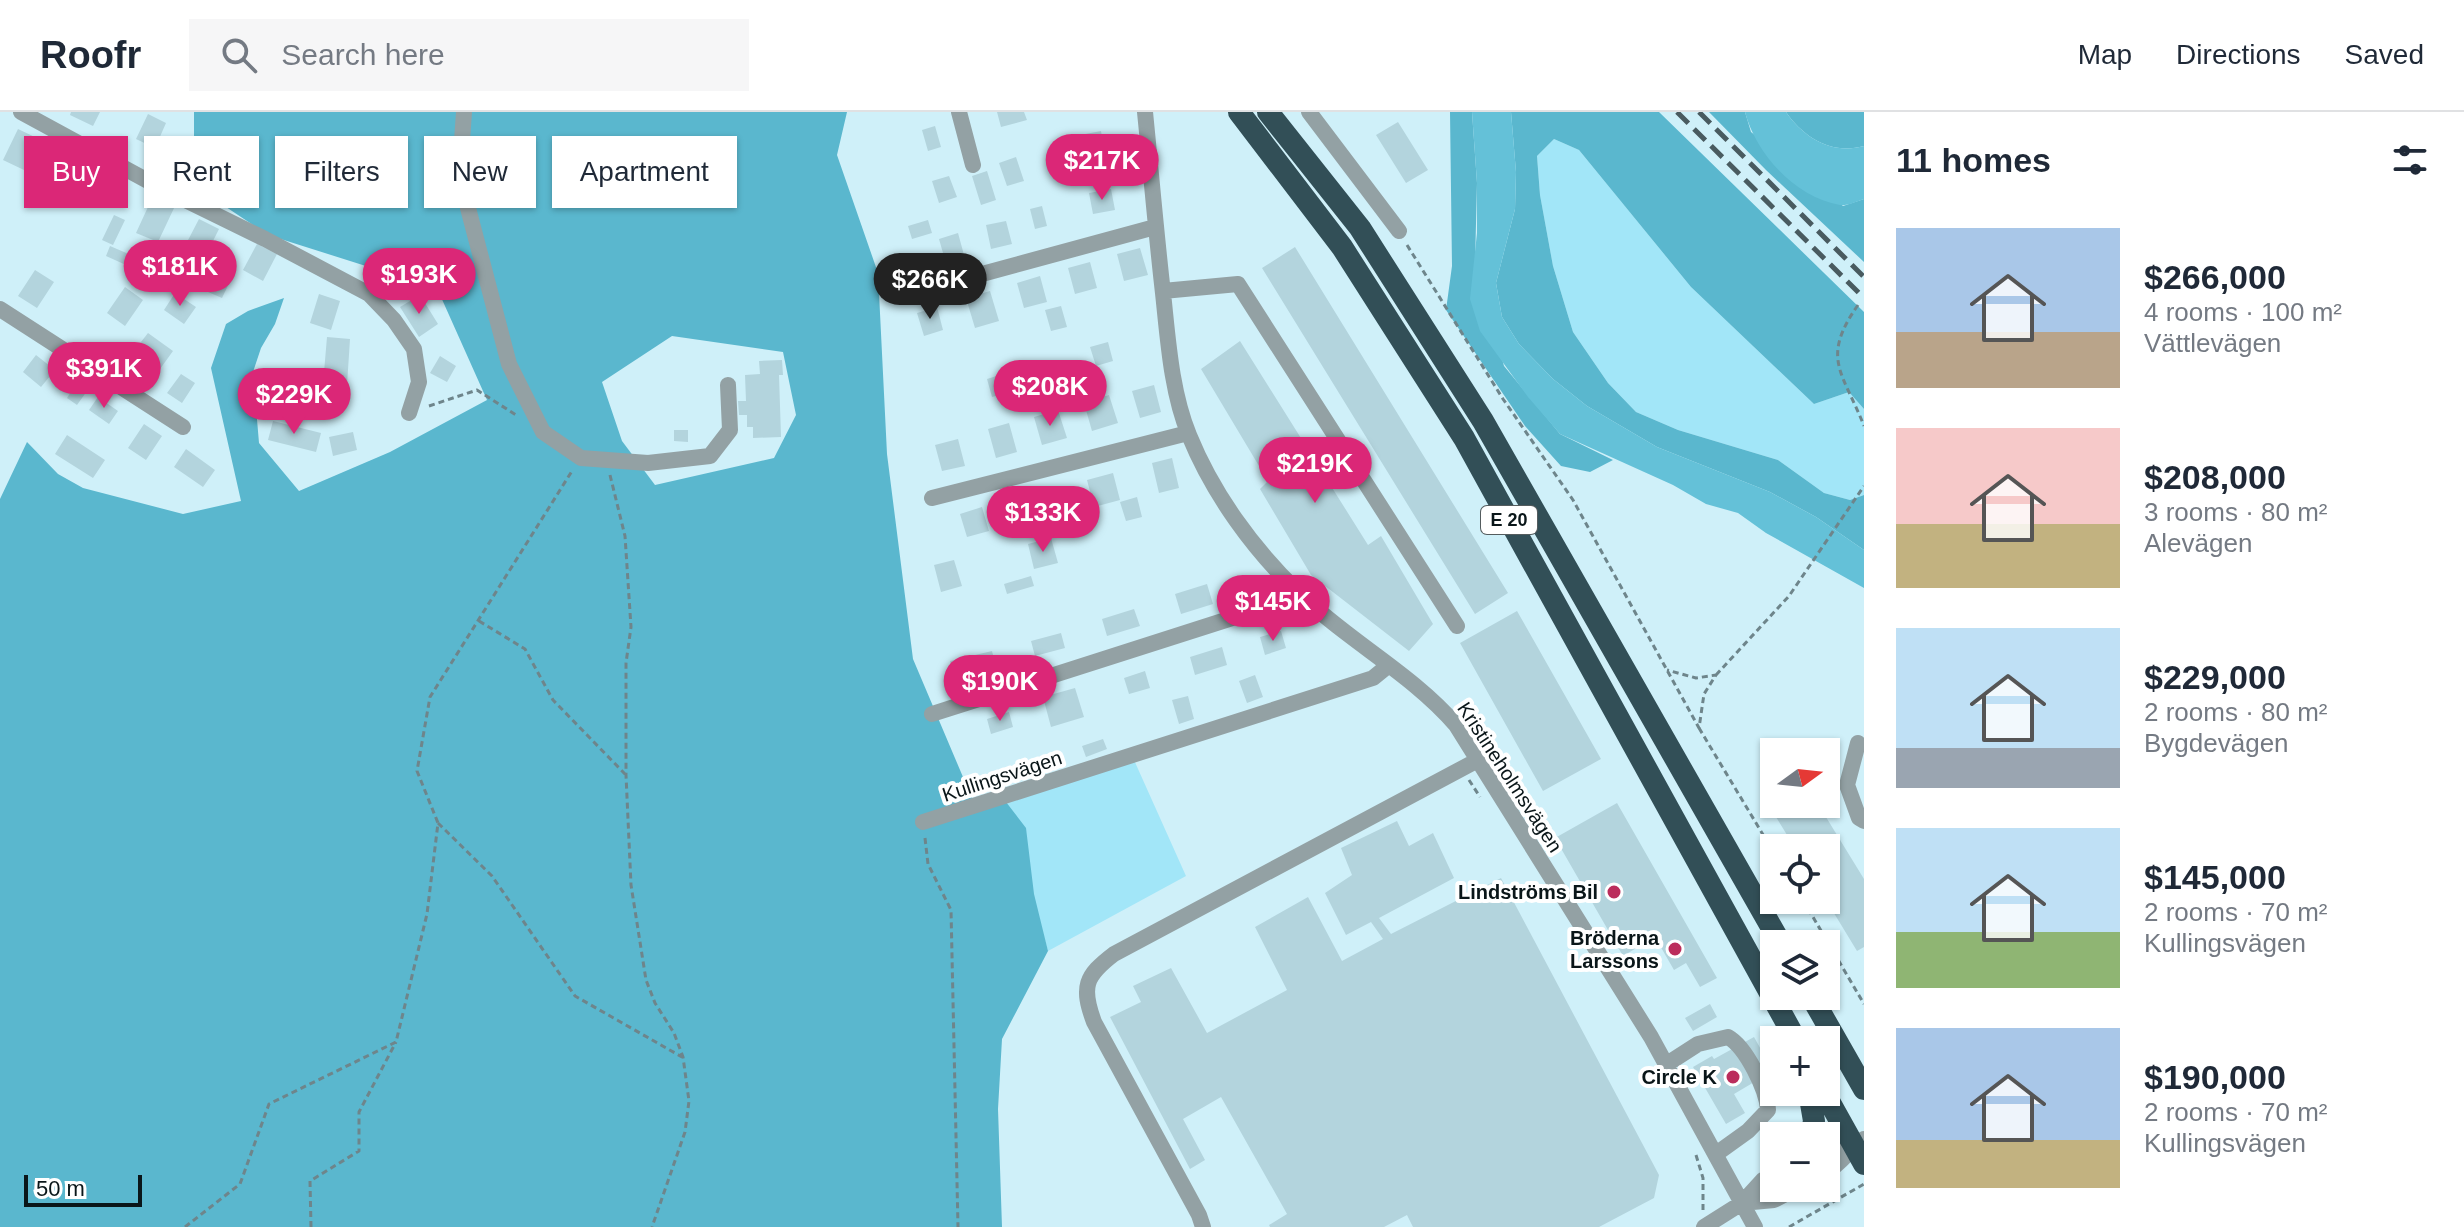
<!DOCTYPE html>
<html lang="en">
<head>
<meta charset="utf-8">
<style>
  :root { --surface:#fff; --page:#f6f6f7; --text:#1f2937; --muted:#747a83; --line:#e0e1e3; --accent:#db2777 }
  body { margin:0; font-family:Helvetica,sans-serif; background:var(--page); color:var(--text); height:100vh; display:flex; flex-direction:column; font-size:30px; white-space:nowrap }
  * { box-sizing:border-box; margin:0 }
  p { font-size:26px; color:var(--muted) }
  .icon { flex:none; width:44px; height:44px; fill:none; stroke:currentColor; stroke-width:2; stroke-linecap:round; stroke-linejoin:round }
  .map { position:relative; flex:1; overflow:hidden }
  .drawer { display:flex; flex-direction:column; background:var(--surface); width:600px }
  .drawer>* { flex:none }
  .top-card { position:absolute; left:24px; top:24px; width:760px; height:72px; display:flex; gap:16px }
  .needle { width:52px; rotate:75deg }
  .buttons { position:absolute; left:1760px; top:626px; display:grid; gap:16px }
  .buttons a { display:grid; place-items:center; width:80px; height:80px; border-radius:0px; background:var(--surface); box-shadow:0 2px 6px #0004; font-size:40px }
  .scale { position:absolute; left:24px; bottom:20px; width:118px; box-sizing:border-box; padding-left:8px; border:4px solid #0a1619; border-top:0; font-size:22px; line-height:28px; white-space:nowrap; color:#0a1619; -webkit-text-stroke:6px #fff; paint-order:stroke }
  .price { position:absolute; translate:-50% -68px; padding:0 18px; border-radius:28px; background:var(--accent); color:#fff; font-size:26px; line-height:52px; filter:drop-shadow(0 2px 4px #0008) }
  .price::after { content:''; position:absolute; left:50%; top:48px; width:24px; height:18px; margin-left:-12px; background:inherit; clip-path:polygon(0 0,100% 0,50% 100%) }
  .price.current { background:#222; color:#fff }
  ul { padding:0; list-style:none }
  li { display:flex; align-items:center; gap:24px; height:200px; padding:0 32px }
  li span { display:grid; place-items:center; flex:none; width:224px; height:160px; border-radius:0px; color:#555 }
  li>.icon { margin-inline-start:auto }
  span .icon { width:96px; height:96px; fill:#fffc; stroke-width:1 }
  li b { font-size:34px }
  h2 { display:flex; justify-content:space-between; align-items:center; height:96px; padding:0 32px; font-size:34px }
  .chip { padding:0 28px; border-radius:0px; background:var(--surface); box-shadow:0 2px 6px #0004; font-size:28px; line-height:72px }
  .chip.current { background:var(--accent); color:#fff }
  header { display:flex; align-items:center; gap:48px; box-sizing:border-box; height:112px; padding:0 40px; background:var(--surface); border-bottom:2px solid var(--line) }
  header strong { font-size:38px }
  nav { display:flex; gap:44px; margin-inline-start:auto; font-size:28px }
  .search { width:560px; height:72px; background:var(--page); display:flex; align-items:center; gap:20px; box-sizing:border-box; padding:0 28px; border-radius:0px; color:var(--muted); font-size:30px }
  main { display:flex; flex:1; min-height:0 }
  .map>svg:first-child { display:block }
  .green { fill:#a2e6f8 }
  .forest { fill:#5ab7ce; fill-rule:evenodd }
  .water { fill:#64c1d8 }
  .building { fill:#b3d4dd }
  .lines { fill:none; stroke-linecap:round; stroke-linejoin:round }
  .path { stroke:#6e858b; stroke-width:3; stroke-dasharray:6 4; stroke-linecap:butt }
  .minor { stroke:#93a1a4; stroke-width:16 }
  .highway { stroke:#324f57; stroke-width:22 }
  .rail { stroke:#495b60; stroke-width:5; stroke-dasharray:16 8; stroke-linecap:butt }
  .poi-dot { fill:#bb2d5c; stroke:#fff; stroke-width:3 }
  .labels { text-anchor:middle; stroke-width:8; stroke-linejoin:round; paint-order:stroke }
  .shield { fill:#fff; stroke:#545c5e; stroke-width:2 }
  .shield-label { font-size:18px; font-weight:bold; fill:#0a1619 }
  .street-label { font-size:20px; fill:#0a1619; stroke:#fff }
  .poi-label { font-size:20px; font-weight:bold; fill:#0a1619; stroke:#fff; text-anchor:end }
</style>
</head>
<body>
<header>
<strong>Roofr</strong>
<div class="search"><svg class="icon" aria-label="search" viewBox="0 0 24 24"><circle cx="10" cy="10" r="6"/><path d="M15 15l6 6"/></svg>Search here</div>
<nav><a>Map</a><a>Directions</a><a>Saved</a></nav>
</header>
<main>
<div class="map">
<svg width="1864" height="1115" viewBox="0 0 1864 1115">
  <rect width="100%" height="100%" fill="#cff0f9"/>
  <path class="green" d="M1554 27 1579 38 1691 175 1814 292 1849 280 1864 297V383L1850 388 1824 381 1778 348 1678 318 1636 300 1608 271 1573 220 1553 154 1540 83 1537 44Z
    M1134 648 1186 764 1048 839 1006 690Z"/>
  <path class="forest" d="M194 0H847L837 43 878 161 887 342 913 547 974 691 1006 690 1026 716 1034 782 1048 839 1002 927 998 997 1002 1115H0V387L27 330 58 362 83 376 183 402 241 389 211 256 226 212 248 199 284 186 275 212 261 236 253 260 259 331 299 379 390 340 487 288 428 156 369 155 268 123 205 81 194 48ZM672 224 783 240 796 303 774 346 655 373 622 329 602 270Z
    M1450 0H1472L1477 71 1475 152 1504 254 1560 322 1613 348 1590 360 1561 354 1525 314 1446 198 1452 154Z
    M1511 0H1659L1864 200V297L1849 280 1814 292 1691 175 1579 38 1554 27 1537 44 1540 83 1553 154 1573 220 1608 271 1636 300 1678 318 1778 348 1824 381 1850 388 1864 383V438L1816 405 1770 380 1657 335 1587 294 1553 267 1519 232 1502 205 1496 171 1515 97 1516 60Z
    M1709 0H1745L1751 20 1843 94 1864 87V150L1766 58Z
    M1786 0H1864V34C1832 43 1804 26 1786 0Z"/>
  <path class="water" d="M1472 0H1511L1516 60 1515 97 1496 171 1502 205 1519 232 1553 267 1587 294 1657 335 1770 380 1816 405 1864 438V476L1766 421 1738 401 1706 392 1673 373 1560 322 1528 285 1480 219 1470 187 1477 121V71Z
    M1745 0H1786C1804 26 1832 43 1864 34V87C1856 90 1847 94 1840 93 1795 85 1756 42 1745 0Z"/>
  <path class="building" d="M71 0H100L93 14 70 3Z
    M997 0H1024L1027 8 1001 15Z
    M148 2 166 11 155 36 136 27Z
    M1398 10 1428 58 1406 71 1376 23Z
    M935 14 941 35 928 39 922 18Z
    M18 17 39 27 24 58 3 48Z
    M1101 19 1105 41 1074 47 1070 25Z
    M1016 45 1024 69 1007 74 999 51Z
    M987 59 996 88 981 93 972 64Z
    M949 64 957 85 939 91 932 69Z
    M111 66 124 73 113 95 100 87Z
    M1111 77 1115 98 1093 102 1089 81Z
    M153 84 175 94 158 130 136 121Z
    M1042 94 1047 114 1035 117 1030 97Z
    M114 103 125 108 113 133 102 128Z
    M199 107 219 117 206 143 186 132Z
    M928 108 932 121 912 127 908 114Z
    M1006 109 1012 132 991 137 986 113Z
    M958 121 964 143 945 148 939 127Z
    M257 132 277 142 263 169 243 158Z
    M110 134 131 143 126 153 106 144Z
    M1295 135 1508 481 1475 502 1262 156Z
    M1140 136 1148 163 1124 169 1117 142Z
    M1090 150 1097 176 1075 182 1068 156Z
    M221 152 235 159 222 186 208 180Z
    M35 158 54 170 37 196 18 184Z
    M1040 164 1047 190 1024 196 1017 171Z
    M125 175 143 188 125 214 107 201Z
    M990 179 999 209 975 216 966 186Z
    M175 181 196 195 184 212 164 198Z
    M319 182 340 189 331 218 310 211Z
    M420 183 438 212 419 225 400 195Z
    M1061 194 1067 215 1051 219 1045 198Z
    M937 195 943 218 924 224 917 201Z
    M148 221 173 239 160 257 134 239Z
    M327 225 350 227 347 273 323 272Z
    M1240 229 1368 433 1381 424 1433 512 1409 539 1311 463 1260 377 1268 369 1201 257Z
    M1108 230 1113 249 1096 254 1090 235Z
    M36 243 55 258 41 275 23 260Z
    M440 244 456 254 447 270 430 261Z
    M782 248 783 263H779L781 325 753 326V315H747V303H739L738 289H746L745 263 760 262 759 249Z
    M1006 261 1012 280 992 285 987 267Z
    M181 262 195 271 182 291 167 281Z
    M76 272 87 279 77 293 67 286Z
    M1154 273 1161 300 1140 306 1132 279Z
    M1030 276 1036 295 1018 300 1013 282Z
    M1109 283 1118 311 1092 319 1084 291Z
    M98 285 118 299 109 312 89 298Z
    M1058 298 1067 326 1042 333 1034 305Z
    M273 309 321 321 316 340 268 328Z
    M1009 311 1017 340 996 346 988 317Z
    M144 312 162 324 146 348 128 336Z
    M674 318H688V330L674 329Z
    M353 320 357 338 333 344 329 325Z
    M67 323 105 348 93 366 55 342Z
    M958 327 965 354 942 359 935 333Z
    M186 337 215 358 203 375 174 355Z
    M1172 346 1179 376 1159 381 1152 351Z
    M1113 361 1120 388 1094 395 1087 368Z
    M1060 374 1066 397 1045 403 1039 380Z
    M1137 385 1142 405 1126 409 1120 390Z
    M982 395 989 419 967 425 960 402Z
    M1051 426 1058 451 1034 457 1028 432Z
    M954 448 962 474 941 480 934 453Z
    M1248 463 1252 481 1229 487 1225 469Z
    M1031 464 1034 474 1007 482 1004 472Z
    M1207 472 1213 492 1181 502 1175 482Z
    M1134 497 1140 514 1107 524 1102 507Z
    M1517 499 1601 647 1543 679 1460 531Z
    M1281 519 1286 536 1265 543 1260 525Z
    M1061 521 1065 536 1035 544 1031 529Z
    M1222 535 1227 553 1195 563 1190 545Z
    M992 539 996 555 954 566 950 549Z
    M1145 559 1150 576 1129 582 1124 566Z
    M1255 563 1263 585 1247 591 1239 569Z
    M1075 576 1084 605 1051 615 1043 585Z
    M1188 584 1194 607 1179 612 1172 588Z
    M1009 600 1013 615 991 622 987 607Z
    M1103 627 1107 637 1086 645 1082 634Z
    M1617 691 1717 866 1700 875 1686 851 1674 858 1655 825 1623 844 1555 726Z
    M1785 692H1818L1864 767V835L1857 839 1826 788V736H1795L1773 700Z
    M1397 709 1409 734 1433 721 1454 766 1379 806 1391 822 1501 766 1659 1063 1654 1086 1599 1115H1413L1407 1103 1384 1115H1270L1269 1113 1287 1102 1221 985 1183 1007 1205 1048 1190 1057 1110 905 1141 890 1133 874 1171 856 1207 921 1287 878 1255 815 1308 785 1342 849 1383 827 1371 810 1346 823 1325 781 1352 763 1341 736Z
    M1710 892 1717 905 1693 919 1685 906Z
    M1754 925 1773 959 1734 982 1745 1001 1726 1012 1693 955 1712 944 1714 947Z"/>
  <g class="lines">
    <path class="path" d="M1407 133 1503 287 1573 388 1699 616 1704 582 1716 563 1696 566 1667 558
      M1858 193C1820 247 1843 260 1864 314
      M429 294 477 278 516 303
      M610 363 625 424 631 515 626 551V663L631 773 646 868 655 891 674 921 683 945 689 989 685 1020 652 1115
      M479 509 525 537 553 588 625 662
      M1716 563 1789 484 1864 374
      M1699 616 1774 741
      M1469 668 1480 685
      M438 711 492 764 575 884 682 945
      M925 726 928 752 951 798 958 1115
      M1803 788 1864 892
      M1696 1043 1703 1066V1098
      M185 1115 240 1072 269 992 396 930 427 802 438 711 417 659 430 585 572 359
      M311 1115 310 1069 359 1039V1000L396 930
      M1789 1115 1864 1072"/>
    <path class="minor" d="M21 0 159 75 265 127 369 182 394 208 414 237 419 270 409 301
      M464 0 461 43 468 96 509 252 543 320 581 346 648 351 710 344 730 318 728 273
      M959 0 973 53
      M1145 0C1151 60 1156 120 1163 181 1168 227 1171 279 1189 323 1213 382 1253 437 1299 481 1348 529 1411 561 1456 613L1651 925 1755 1115
      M1309 0 1399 119
      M1163 179 1238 172 1457 514
      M912 181 1155 115
      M0 197 183 315
      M932 386 1188 321
      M932 602 1301 484
      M1858 631 1847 673 1859 706 1864 709
      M923 710 1373 566 1389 553
      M1667 952 1698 932 1728 925C1746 935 1767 978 1768 998L1748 1019 1716 1042
      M1826 1035 1854 1033
      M1826 1060C1842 1052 1849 1037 1864 1027
      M1742 1091 1774 1088 1797 1076
      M1203 1115 1199 1103 1094 910C1081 875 1085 864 1114 842L1478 648
      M1704 1115 1742 1091 1763 1068 1774 1061"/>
    <path class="highway" d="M1239 0 1342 135 1464 326 1796 928
      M1268 0 1360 116 1483 309 1781 832
      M1811 884 1864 977
      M1809 980 1814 1009 1811 1024
      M1824 980 1864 1052"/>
    <path class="rail" d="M1677 0 1864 186
      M1699 0 1864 165"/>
  </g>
  <g class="poi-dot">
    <circle cx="1614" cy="780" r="8"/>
    <circle cx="1675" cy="837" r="8"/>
    <circle cx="1733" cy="965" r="8"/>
  </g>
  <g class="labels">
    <rect class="shield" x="1481" y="394" width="56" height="28" rx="6"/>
    <g class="shield-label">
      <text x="1509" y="414">E 20</text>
    </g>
    <g class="street-label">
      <text transform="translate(1002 664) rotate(-18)" y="7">Kullingsvägen</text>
      <text transform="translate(1510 665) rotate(57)" y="7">Kristineholmsvägen</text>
    </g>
    <g class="poi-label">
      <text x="1598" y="787">Lindströms Bil</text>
      <text x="1659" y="833">Bröderna<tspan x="1659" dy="23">Larssons</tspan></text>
      <text x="1717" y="972">Circle K</text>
    </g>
  </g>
</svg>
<div class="buttons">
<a><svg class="needle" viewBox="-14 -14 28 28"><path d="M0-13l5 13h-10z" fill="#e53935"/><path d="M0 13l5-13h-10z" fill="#747a83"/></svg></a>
<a><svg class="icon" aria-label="locate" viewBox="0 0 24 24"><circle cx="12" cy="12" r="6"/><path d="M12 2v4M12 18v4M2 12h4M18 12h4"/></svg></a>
<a><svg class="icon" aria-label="layers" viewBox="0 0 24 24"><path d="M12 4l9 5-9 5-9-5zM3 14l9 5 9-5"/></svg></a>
<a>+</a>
<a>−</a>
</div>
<div class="scale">50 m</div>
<b class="price" style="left:1102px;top:90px">$217K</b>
<b class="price" style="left:180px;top:196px">$181K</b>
<b class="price" style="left:419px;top:204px">$193K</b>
<b class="price current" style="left:930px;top:209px">$266K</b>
<b class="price" style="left:104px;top:298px">$391K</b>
<b class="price" style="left:1050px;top:316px">$208K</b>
<b class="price" style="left:294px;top:324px">$229K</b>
<b class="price" style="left:1315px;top:393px">$219K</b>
<b class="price" style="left:1043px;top:442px">$133K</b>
<b class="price" style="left:1273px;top:531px">$145K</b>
<b class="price" style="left:1000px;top:611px">$190K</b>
<div class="top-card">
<a class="chip current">Buy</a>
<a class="chip">Rent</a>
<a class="chip">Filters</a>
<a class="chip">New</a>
<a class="chip">Apartment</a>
</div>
</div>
<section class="drawer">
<h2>11 homes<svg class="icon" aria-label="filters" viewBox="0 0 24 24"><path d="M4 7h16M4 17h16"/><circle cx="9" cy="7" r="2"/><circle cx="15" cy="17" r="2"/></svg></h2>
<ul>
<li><span style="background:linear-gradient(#a9c7e8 65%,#b9a48a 0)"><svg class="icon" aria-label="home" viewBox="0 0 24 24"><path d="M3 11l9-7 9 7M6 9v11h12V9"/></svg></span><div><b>$266,000</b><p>4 rooms · 100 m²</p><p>Vättlevägen</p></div></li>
<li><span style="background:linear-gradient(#f6c9c9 60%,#c2b280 0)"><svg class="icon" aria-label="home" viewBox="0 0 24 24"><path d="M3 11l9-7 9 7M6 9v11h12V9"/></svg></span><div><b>$208,000</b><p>3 rooms · 80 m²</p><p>Alevägen</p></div></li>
<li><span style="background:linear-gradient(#bfe0f5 75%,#9aa5b1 0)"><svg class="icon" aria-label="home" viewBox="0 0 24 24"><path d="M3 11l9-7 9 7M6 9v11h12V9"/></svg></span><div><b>$229,000</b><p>2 rooms · 80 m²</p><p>Bygdevägen</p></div></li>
<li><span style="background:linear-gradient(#bfe0f5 65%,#8fb573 0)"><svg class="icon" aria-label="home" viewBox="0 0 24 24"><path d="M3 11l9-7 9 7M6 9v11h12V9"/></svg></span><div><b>$145,000</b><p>2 rooms · 70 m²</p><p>Kullingsvägen</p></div></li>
<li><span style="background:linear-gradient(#a9c7e8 70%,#c2b280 0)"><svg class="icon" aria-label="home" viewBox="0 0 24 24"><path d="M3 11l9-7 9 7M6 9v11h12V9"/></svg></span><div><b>$190,000</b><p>2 rooms · 70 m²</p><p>Kullingsvägen</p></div></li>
</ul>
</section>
</main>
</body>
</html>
